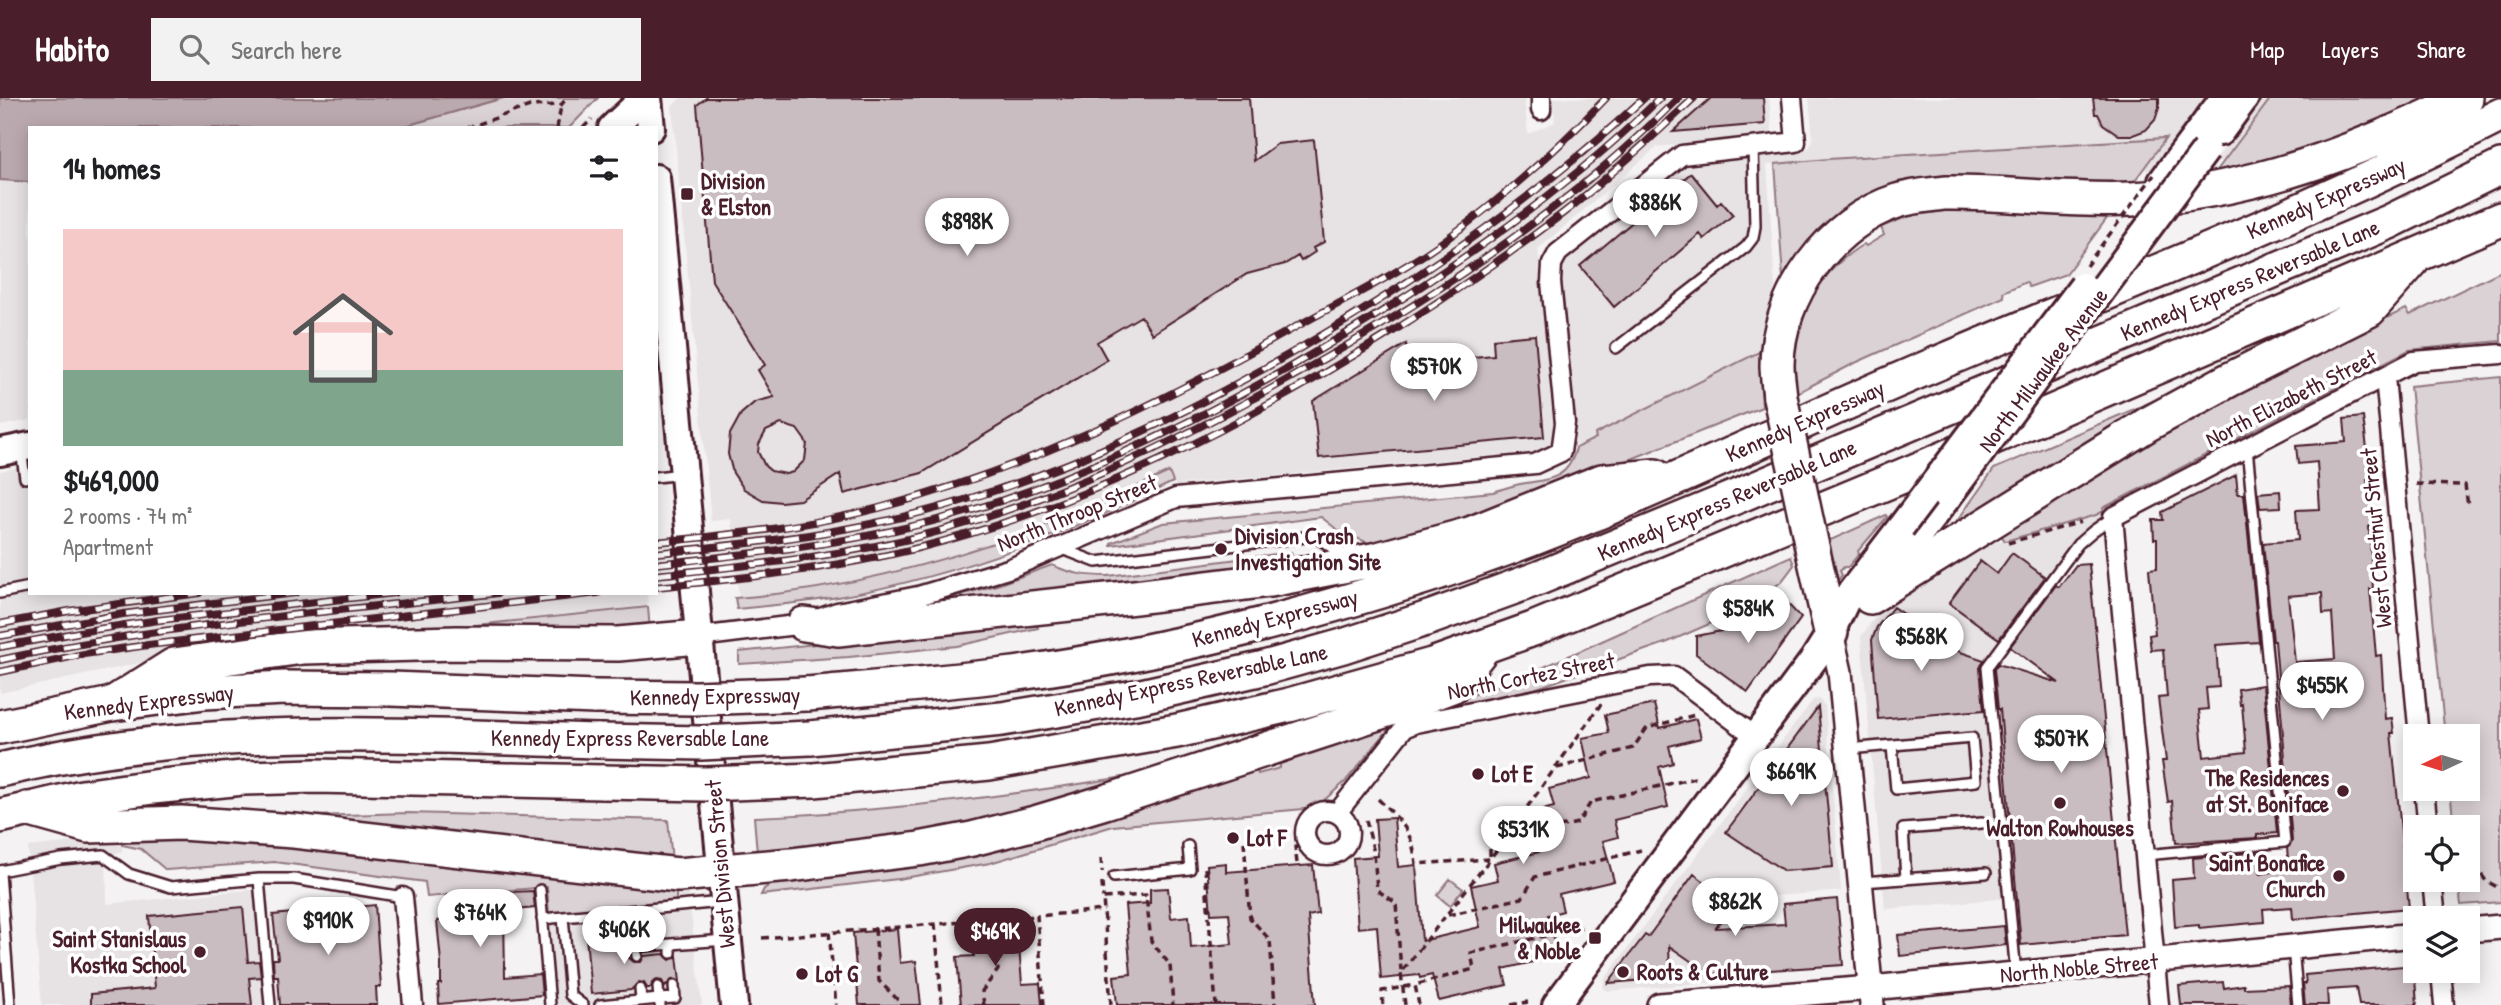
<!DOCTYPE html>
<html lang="en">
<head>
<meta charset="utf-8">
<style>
  :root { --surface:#fff; --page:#f2f2f2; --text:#202124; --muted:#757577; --line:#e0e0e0; --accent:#4a1f2b }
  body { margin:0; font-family:"Patrick Hand",sans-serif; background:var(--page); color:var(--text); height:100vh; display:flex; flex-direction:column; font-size:26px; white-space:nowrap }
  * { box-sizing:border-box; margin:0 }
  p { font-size:23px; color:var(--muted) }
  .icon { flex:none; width:38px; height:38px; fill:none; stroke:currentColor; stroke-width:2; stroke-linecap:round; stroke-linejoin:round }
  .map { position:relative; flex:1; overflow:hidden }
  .panel { position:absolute; left:28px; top:28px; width:630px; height:469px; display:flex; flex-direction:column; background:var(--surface); border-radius:0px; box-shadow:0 4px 18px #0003 }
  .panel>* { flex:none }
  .needle { width:46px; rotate:266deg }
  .buttons { position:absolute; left:2403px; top:626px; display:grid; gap:14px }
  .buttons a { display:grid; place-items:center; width:77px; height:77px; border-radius:0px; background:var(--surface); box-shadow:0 4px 18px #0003; font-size:35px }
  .price { position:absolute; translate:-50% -60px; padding:0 16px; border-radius:24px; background:#fff; color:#222; font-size:23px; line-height:46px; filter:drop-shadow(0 2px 4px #0008) }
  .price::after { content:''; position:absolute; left:50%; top:42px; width:21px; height:16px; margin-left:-10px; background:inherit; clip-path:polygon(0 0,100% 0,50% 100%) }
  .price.on { background:var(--accent); color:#fff }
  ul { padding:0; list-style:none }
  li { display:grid; align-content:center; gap:14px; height:371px; padding:0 35px }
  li+li { border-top:2px solid var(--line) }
  li span { display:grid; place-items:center; height:217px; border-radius:0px; color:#555 }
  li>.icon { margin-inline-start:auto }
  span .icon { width:126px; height:126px; fill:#fffc; stroke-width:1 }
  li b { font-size:30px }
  h2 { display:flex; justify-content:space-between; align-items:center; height:84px; padding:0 35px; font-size:30px }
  header { display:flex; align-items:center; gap:42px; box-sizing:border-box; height:98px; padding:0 35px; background:var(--accent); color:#fff }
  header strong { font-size:33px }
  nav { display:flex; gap:38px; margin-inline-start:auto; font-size:24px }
  .search { width:490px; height:63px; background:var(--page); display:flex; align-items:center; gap:18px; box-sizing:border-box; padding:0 24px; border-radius:0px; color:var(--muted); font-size:26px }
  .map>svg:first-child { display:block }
  .built { fill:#e7e2e3 }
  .green { fill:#dbd2d5; stroke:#927880; stroke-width:2 }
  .water { fill:#baa9ae; stroke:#8d727a; stroke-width:2 }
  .building { fill:#cabdc1; stroke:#4a1f2b; stroke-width:2; fill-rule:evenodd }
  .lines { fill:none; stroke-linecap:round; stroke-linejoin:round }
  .service-casing { stroke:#4a1f2b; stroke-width:14 }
  .minor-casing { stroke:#4a1f2b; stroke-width:23 }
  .tertiary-casing { stroke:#4a1f2b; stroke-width:28 }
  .secondary-casing { stroke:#4a1f2b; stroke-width:32 }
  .motorway-casing { stroke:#4a1f2b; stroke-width:38 }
  .path { stroke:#4a1f2b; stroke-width:3.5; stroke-dasharray:7 5; stroke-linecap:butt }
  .service { stroke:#fff; stroke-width:9 }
  .minor { stroke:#fff; stroke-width:18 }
  .tertiary { stroke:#fff; stroke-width:23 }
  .secondary { stroke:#fff; stroke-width:26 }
  .motorway { stroke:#fff; stroke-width:33 }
  .rail-casing { stroke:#4a1f2b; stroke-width:8 }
  .rail { stroke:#fff; stroke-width:5; stroke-dasharray:16; stroke-linecap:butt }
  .secondary-bridge-casing { stroke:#4a1f2b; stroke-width:32; stroke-linecap:butt }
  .motorway-bridge-casing { stroke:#4a1f2b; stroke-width:38; stroke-linecap:butt }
  .path-bridge { stroke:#4a1f2b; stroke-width:3.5; stroke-dasharray:7 5; stroke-linecap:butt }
  .secondary-bridge { stroke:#fff; stroke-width:26 }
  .motorway-bridge { stroke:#fff; stroke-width:33 }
  .poi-dot { fill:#4a1f2b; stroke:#fff; stroke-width:2.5 }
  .labels { text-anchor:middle; stroke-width:7; stroke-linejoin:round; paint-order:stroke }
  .poi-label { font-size:23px; font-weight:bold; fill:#4a1f2b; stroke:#fff; text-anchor:start }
  .street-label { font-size:23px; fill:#4a1f2b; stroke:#fff }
</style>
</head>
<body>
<header>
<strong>Habito</strong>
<div class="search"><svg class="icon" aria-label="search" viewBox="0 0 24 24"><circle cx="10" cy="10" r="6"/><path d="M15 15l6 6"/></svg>Search here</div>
<nav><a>Map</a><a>Layers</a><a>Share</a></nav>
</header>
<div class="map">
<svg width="2501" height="907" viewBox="0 0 2501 907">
  <rect width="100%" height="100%" fill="#f4f2f2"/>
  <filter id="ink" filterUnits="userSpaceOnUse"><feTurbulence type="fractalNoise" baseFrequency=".0143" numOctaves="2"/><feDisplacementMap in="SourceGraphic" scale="14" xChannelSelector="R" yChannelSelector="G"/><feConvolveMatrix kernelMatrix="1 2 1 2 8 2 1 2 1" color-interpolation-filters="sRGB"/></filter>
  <g filter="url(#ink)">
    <path class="built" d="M681 0H1524L1528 36 1555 24 1553 0H1769L1772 35 1657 49 1538 151 1554 341 1551 348 1543 353 1183 386 1177 389 1169 375 1013 439 880 479 793 496 739 500 731 421 711 423 672 8Z
      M1809 0H2207L2150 75 2144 70 2165 41 1828 61 1767 67 1775 189 1763 229 1759 254 1596 336V340L1576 350 1559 167 1687 65 1802 54 1809 50 1813 42Z
      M2262 0H2271L2223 65 2217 60Z
      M0 82 30 84V322L0 328Z
      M30 367V495H647L648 509 197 556 140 565 0 595V373Z
      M2100 415 2101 427 2093 433 1987 569 2009 800 1885 811 1861 539 1885 505 1958 455Z
      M1819 601 1825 608 1841 793 1746 800 1724 827 1729 883 1607 893 1603 890 1604 882 1813 602Z
      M121 739 122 753 114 756 106 764 107 806 260 791 271 907H42L28 749Z
      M676 792 688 793 702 907H550L542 817 676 804Z"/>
    <path class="green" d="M503 0H598L569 30H398Z
      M2271 0H2439L2392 23 2209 83Z
      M2166 40 2130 89 1956 81 1787 182 1783 180 1775 66 1828 61Z
      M1946 112H2113L2066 176 2029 189 2026 184 2003 194 2004 199 1855 265 1795 296C1785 237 1813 176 1864 146L1866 148 1884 137 1881 129 1909 118Z
      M2501 173V243L2409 252 2103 410 2104 413 2096 417 2005 443 1999 434 2150 341 2311 255 2406 211 2410 217Z
      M1759 254 1762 309 1561 389 1455 426 1371 446 1339 433 1321 419 1111 447V445L1163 425 1493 394C1502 391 1511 388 1520 386 1548 381 1568 383 1576 350L1596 340 1595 336Z
      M2501 279V804L2461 807 2458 782H2468V730H2454L2450 691H2468V639H2445L2410 288Z
      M2193 286 1956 428 1955 426 1994 371Z
      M1169 374 1173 384C1065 437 951 480 832 500 800 505 768 508 737 511L735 500C886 489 1033 438 1169 374Z
      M1886 417 1887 419 1858 453 1859 456 1848 469H1844L1840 473 1842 477 1838 482 1833 475 1824 445Z
      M1291 454 1294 464 946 510V501L1000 486 1052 467C1071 476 1087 478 1108 478Z
      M1791 458 1794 467 1782 483 1766 496 1739 513 1668 544 1520 596 1430 613 1533 574Z
      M648 509 650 533H419Z
      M1036 523 1038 530 957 548 849 559 739 566V554Z
      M1394 625 1345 684 1315 710 1113 728 990 765 898 781 761 797 764 791 775 784 1255 669 1258 676 1280 670V666Z
      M1148 675 960 732 757 755 754 719C887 714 1017 697 1148 675Z
      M408 715 668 722 672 763 314 727V718Z
      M205 738 676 792V805L549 816 547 789 427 799 425 784 275 764 166 772 141 751 122 747V739Z
      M1450 781 1463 791 1450 808 1437 797Z"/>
    <path class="water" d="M0 0H503L398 30H30V84L0 82Z"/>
    <path class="building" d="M706 0H1249L1254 63 1277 46 1314 42 1324 144 1313 150 1315 154 1301 163 1298 158 1285 166 1247 176 1152 236 1141 218 1097 244 1107 262 922 375 844 396 840 376 800 402 781 404 763 402 744 391 733 375 728 356 730 336 741 316 755 304 774 299 758 272 765 267 712 183 697 7ZM781 326 797 331 807 345 805 362 793 374 786 376 771 373 765 368 758 354 759 346 766 333Z
      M1711 0H1763L1765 26 1673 34Z
      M2093 0H2159V10L2155 22 2146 32 2133 37H2119L2103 26 2098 16H2095Z
      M1691 75 1717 107 1721 103 1733 117 1704 141 1700 136 1614 209 1580 168Z
      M1535 237 1544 339 1319 360 1313 303 1406 246 1408 265 1494 257 1493 241Z
      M2363 319 2371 382H2367L2373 425 2369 429 2373 491H2370L2376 558 2381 557 2385 621 2392 620 2394 635H2391L2409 810 2293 821 2292 809 2263 811 2264 824 2199 830V827L2175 829 2172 782 2194 780 2193 760 2258 754 2260 776 2289 771 2287 750 2292 743 2275 543H2273L2263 445 2298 442 2296 412 2320 411 2317 364 2298 366 2296 348 2346 344 2344 321ZM2322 495 2323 516 2332 515 2335 561 2295 564 2288 498Z
      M2236 377 2238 396H2244L2259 544 2216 547 2219 589 2206 590 2208 611 2199 612 2204 659 2246 654 2242 606 2240 607 2238 591 2263 587 2277 735 2257 737V740L2176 745 2172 703 2168 704 2162 663H2166L2158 600 2167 599 2163 551 2151 552 2149 537 2155 536 2149 471 2157 470V441H2154L2153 422H2163L2162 414Z
      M2280 393 2281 409 2260 410 2258 395Z
      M2012 455 2045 479 1999 541 1949 505 1980 463 1997 476Z
      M2089 466 2125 837 2021 847 2000 611H1998L1994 571 1998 566 2059 585 2010 549 2056 487 2059 489 2076 467Z
      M1786 504 1801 520 1748 594 1696 556V538L1736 530Z
      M1893 509 1931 536 1914 554 1949 550 1984 562 1980 570 1984 612 1878 621 1872 542 1877 529Z
      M1654 606 1660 630 1696 621 1701 640 1669 648 1673 665 1659 669 1668 709 1614 722 1618 739 1603 743 1614 783 1559 796 1563 813 1548 817 1558 858 1503 871 1507 887 1439 903 1432 877 1420 880 1419 877 1381 881 1377 828 1358 830 1353 760 1378 758 1375 721 1394 720 1398 769 1416 767 1422 843 1480 829 1471 788 1498 782 1494 765 1539 754 1529 715 1554 709 1549 691 1591 680 1582 640 1609 635 1605 617Z
      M1818 609 1833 769 1784 773 1726 734Z
      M1226 765V774L1313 767 1318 816 1308 818 1315 907H1117L1114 878 1131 876 1125 807 1150 805V791L1168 790 1171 820 1189 818 1191 850 1232 846 1229 815 1211 816 1207 767Z
      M1694 776 1733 805 1716 830 1785 826 1783 806 1837 801 1843 867 1699 877 1698 868 1669 848 1670 880 1608 885 1645 837 1648 839Z
      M533 793 535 810 504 813 505 879 540 876 542 897 439 906 438 886H441V864L437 823 448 822 447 797Z
      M375 807 381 889H376L377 907H280L278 878H274L273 861H278L273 817Z
      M243 809 248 864 259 863 261 879 249 880 252 907H91V896L155 890 149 818Z
      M990 823H1017L1022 886 1040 885 1042 907H961L957 859 974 858 971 825Z
      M2004 828 2006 847 1900 858 1898 837Z
      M897 831 900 865 916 863 921 907H859L853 835Z
      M626 834 628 859 634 864H641L644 858 664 856 670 862 677 858 680 884 673 881 665 889 662 883 657 882 652 885 651 890H647L644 885 639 884 631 892 591 896 586 838Z
      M2414 867 2417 907H2359L2356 890 2327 892 2328 907H2305L2303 886H2306L2305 877Z
      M2223 884 2224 890 2244 887V890L2289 888 2291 907H2181L2179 888Z"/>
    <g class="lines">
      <g class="service-casing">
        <path id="service" d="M1616 250 1746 149 1753 140 1755 128 1753 48
          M21 351 25 380
          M656 379 682 376
          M1060 450 1096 464 1314 438 1345 457
          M0 495 30 489
          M1848 651 1972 640 1976 683 1896 691 1892 648
          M2145 757 2285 744 2247 350
          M0 773 61 761 103 757 129 776 171 789 259 781H294L403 799
          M0 775 10 907
          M1114 779 1190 771 1188 748
          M259 781 270 907
          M1906 781 1903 731 1982 725
          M1862 784 1986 775
          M540 792 550 907
          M563 819 570 897 583 907
          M542 821 722 804
          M2293 849 2298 907
          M671 855V846L726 842
          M637 858 636 849 671 846
          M2016 876 1987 569 2078 446 2093 433 2113 419
          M658 889 659 901 675 900 674 888
          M640 891 641 902
          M600 907 659 901 660 907"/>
      </g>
      <g class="minor-casing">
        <path id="minor" d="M1541 0V12
          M2385 279 2419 639
          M699 539 804 526 837 514 918 498 1008 471 1176 400 1535 366 1561 354 1565 325 1551 184 1552 166 1558 155 1682 57 1796 44 1792 0
          M2424 691 2428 730
          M1305 735a22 22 0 1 1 44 0a22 22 0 1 1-44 0Z
          M1337 715 1404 630 1416 625 1650 579 1674 578 1756 639
          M2432 782 2436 821
          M403 799 413 907
          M2441 873 2444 907
          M2159 907 2113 419 2414 263 2501 256"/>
      </g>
      <g class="tertiary-casing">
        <path id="tertiary" d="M1831 534 1840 574 1872 907
          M2468 832 2501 829
          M1659 907 1871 890 2415 837"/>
      </g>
      <g class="secondary-casing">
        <path id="secondary" d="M648 0 651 30
          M612 30 644 0
          M2220 34 2245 0
          M656 80 734 907
          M2162 83 2224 0
          M0 354 30 348
          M1877 490 1947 400
          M1556 907 1814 561 1831 534 1848 498 1901 429"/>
      </g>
      <g class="motorway-casing">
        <path id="motorway" d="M1780 299C1779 288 1777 277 1777 267 1777 197 1831 124 1897 103 1913 98 1929 97 1945 95 2007 94 2070 104 2132 101 2251 95 2360 53 2466 0
          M1812 449 1831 534
          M1870 499 2148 326 2229 282 2369 212 2413 162
          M804 526 838 531 1135 499 1270 482 1378 461 1470 436 1602 383 1655 378
          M806 596C872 590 939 585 1005 577 1148 558 1290 523 1428 478 1600 422 1763 339 1929 269 2121 188 2315 112 2501 17
          M112 606 174 567 303 549 457 545 618 546 699 539
          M0 629 112 606 205 594 284 590 391 591 595 599
          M810 640 1002 621 1141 598 1264 570 1343 548 1432 519 1539 480 1738 398 2389 124 2501 69
          M0 672C197 624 399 637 599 643
          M814 682 989 665 1177 633 1289 607 1432 567 1533 531 1924 369 2501 121
          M27 711 88 728 181 725 294 733 678 777 791 767 919 751 972 741 1035 725 1105 704 1393 610 1454 587 1484 549
          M0 718 82 699 153 689 243 680 315 678 603 684"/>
      </g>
      <path class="path" d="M467 30 530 8 561 7 567 0
        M557 30 561 8
        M583 30 592 21
        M2416 386 2465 387 2468 408
        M2008 445 2081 424
        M1557 670 1633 650 1647 630 1695 617
        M1378 701C1402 724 1412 732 1416 766L1490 761 1601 606
        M1366 722 1374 755 1377 792 1396 805 1401 873
        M1244 744 1250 820 1270 842 1275 907
        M2468 757 2486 783 2501 791
        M1101 760 1102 774
        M1297 765 1295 749H1301L1319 763
        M1205 770 1216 907
        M1102 785 1103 800
        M1448 817 1522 800 1535 779 1641 752
        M935 826 942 907
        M875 831 879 883 898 902V907
        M829 834 836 907
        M762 840 1037 818
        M984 907 982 893 998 872 994 821
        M1044 907 1037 818 1104 812
        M1111 907 1103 800 1146 797 1151 843 1170 867 1173 907
        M1383 907 1382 893 1415 887
        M1405 907 1401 875 1490 761V734L1504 741 1578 725 1591 704 1695 680
        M1419 907 1415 887 1474 871 1471 855 1583 829
        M1511 907 1528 904"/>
      <use href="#service" class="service"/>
      <use href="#minor" class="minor"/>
      <use href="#tertiary" class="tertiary"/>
      <use href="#secondary" class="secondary"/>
      <use href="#motorway" class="motorway"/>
      <g class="rail-casing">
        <path id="rail" d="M656 444C731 437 806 429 879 410 1026 371 1161 305 1292 231 1342 203 1394 178 1441 145 1501 102 1556 53 1606 0
          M656 455C758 445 860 434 958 404 1079 369 1193 312 1302 249 1424 178 1541 96 1644 0
          M656 466C761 455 867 444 969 413 1116 368 1256 293 1386 211 1483 149 1578 81 1660 0
          M656 477C742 468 829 460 913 440 1058 404 1192 337 1320 263 1448 190 1574 105 1678 0
          M656 489C744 480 833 471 918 450 1085 408 1241 328 1387 237 1450 197 1512 155 1571 109 1614 75 1654 37 1694 0
          M0 526 69 513 199 495
          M0 538 123 516 295 495
          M0 549 85 533 159 522 394 495
          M0 562C163 526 332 514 498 495
          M0 574 84 556 148 547 598 495"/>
      </g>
      <use href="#rail" class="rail"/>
      <g class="secondary-bridge-casing">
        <path id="secondary-bridge" d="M1947 400 2206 52
          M1901 429 2083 188"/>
      </g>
      <g class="motorway-bridge-casing">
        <path id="motorway-bridge" d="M1780 299 1812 449
          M595 599 696 600 806 596
          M599 643 701 645 810 640
          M603 684 705 686 814 682"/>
      </g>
      <path class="path-bridge" d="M2086 168 2154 77"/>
      <use href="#secondary-bridge" class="secondary-bridge"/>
      <use href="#motorway-bridge" class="motorway-bridge"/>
    </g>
  </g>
  <g class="poi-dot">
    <rect x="680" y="89" width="14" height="14" rx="3.5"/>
    <circle cx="1221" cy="451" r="7"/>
    <circle cx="1478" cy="676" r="7"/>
    <circle cx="2343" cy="693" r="7"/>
    <circle cx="2060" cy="705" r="7"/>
    <circle cx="1233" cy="740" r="7"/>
    <circle cx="2339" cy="778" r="7"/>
    <rect x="1588" y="833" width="14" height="14" rx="3.5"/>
    <circle cx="200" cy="854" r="7"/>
    <circle cx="1623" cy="874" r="7"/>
    <circle cx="802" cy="876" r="7"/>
  </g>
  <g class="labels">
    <g class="poi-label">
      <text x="701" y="91">Division<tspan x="701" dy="26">&amp; Elston</tspan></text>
      <text x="1235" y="446">Division Crash<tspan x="1235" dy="26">Investigation Site</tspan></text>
      <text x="1492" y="684">Lot E</text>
      <text x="2329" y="688" text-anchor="end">The Residences<tspan x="2329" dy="26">at St. Boniface</tspan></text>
      <text x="2060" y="738" text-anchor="middle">Walton Rowhouses</text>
      <text x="1247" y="748">Lot F</text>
      <text x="2325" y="773" text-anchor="end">Saint Bonafice<tspan x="2325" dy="26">Church</tspan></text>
      <text x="1581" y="835" text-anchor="end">Milwaukee<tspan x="1581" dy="26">&amp; Noble</tspan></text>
      <text x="186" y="849" text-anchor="end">Saint Stanislaus<tspan x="186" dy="26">Kostka School</tspan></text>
      <text x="1637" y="882">Roots &amp; Culture</text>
      <text x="816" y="884">Lot G</text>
    </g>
    <g class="street-label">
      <text transform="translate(2326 100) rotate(-24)" y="8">Kennedy Expressway</text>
      <text transform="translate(2250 182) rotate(-23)" y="8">Kennedy Express Reversable Lane</text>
      <text transform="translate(2043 272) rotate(-53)" y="8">North Milwaukee Avenue</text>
      <text transform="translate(2291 300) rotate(-27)" y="8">North Elizabeth Street</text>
      <text transform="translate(1805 323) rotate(-24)" y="8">Kennedy Expressway</text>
      <text transform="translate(1727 402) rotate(-23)" y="8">Kennedy Express Reversable Lane</text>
      <text transform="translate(1077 415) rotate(-22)" y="8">North Throop Street</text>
      <text transform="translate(2376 440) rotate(-95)" y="8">West Chestnut Street</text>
      <text transform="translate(1275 520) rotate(-15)" y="8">Kennedy Expressway</text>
      <text transform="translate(1531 578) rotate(-11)" y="8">North Cortez Street</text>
      <text transform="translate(1191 582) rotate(-12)" y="8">Kennedy Express Reversable Lane</text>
      <text transform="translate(715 598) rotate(-1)" y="8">Kennedy Expressway</text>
      <text transform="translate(149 604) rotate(-7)" y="8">Kennedy Expressway</text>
      <text x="630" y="648">Kennedy Express Reversable Lane</text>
      <text transform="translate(720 766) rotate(-95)" y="8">West Division Street</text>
      <text transform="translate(2079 870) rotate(-5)" y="8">North Noble Street</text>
    </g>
  </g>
</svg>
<div class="buttons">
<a><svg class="needle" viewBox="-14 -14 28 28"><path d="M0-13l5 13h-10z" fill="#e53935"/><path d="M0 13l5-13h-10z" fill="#757577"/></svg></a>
<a><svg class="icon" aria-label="locate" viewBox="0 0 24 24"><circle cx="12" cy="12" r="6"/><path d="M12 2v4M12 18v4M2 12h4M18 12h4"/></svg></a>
<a><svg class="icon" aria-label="layers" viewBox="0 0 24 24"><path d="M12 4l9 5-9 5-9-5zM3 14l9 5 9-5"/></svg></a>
</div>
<b class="price" style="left:1655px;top:141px">$886K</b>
<b class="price" style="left:967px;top:160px">$898K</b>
<b class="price" style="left:1434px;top:305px">$570K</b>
<b class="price" style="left:1748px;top:547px">$584K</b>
<b class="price" style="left:1921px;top:575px">$568K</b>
<b class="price" style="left:2322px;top:624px">$455K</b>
<b class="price" style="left:2061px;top:677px">$507K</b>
<b class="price" style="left:1791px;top:710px">$669K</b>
<b class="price" style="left:1523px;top:768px">$531K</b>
<b class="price" style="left:1735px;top:840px">$862K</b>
<b class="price" style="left:480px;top:851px">$764K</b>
<b class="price" style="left:328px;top:859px">$910K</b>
<b class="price" style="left:624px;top:868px">$406K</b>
<b class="price on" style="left:995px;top:870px">$469K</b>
<section class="panel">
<h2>14 homes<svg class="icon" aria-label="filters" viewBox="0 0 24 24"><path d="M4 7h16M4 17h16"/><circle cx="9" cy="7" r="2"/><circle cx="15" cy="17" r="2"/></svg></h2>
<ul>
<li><span style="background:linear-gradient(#f6c9c9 65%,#7fa58c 0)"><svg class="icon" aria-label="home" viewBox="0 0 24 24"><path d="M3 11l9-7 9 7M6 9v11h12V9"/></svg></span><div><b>$469,000</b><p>2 rooms · 74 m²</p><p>Apartment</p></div></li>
</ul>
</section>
</div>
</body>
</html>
